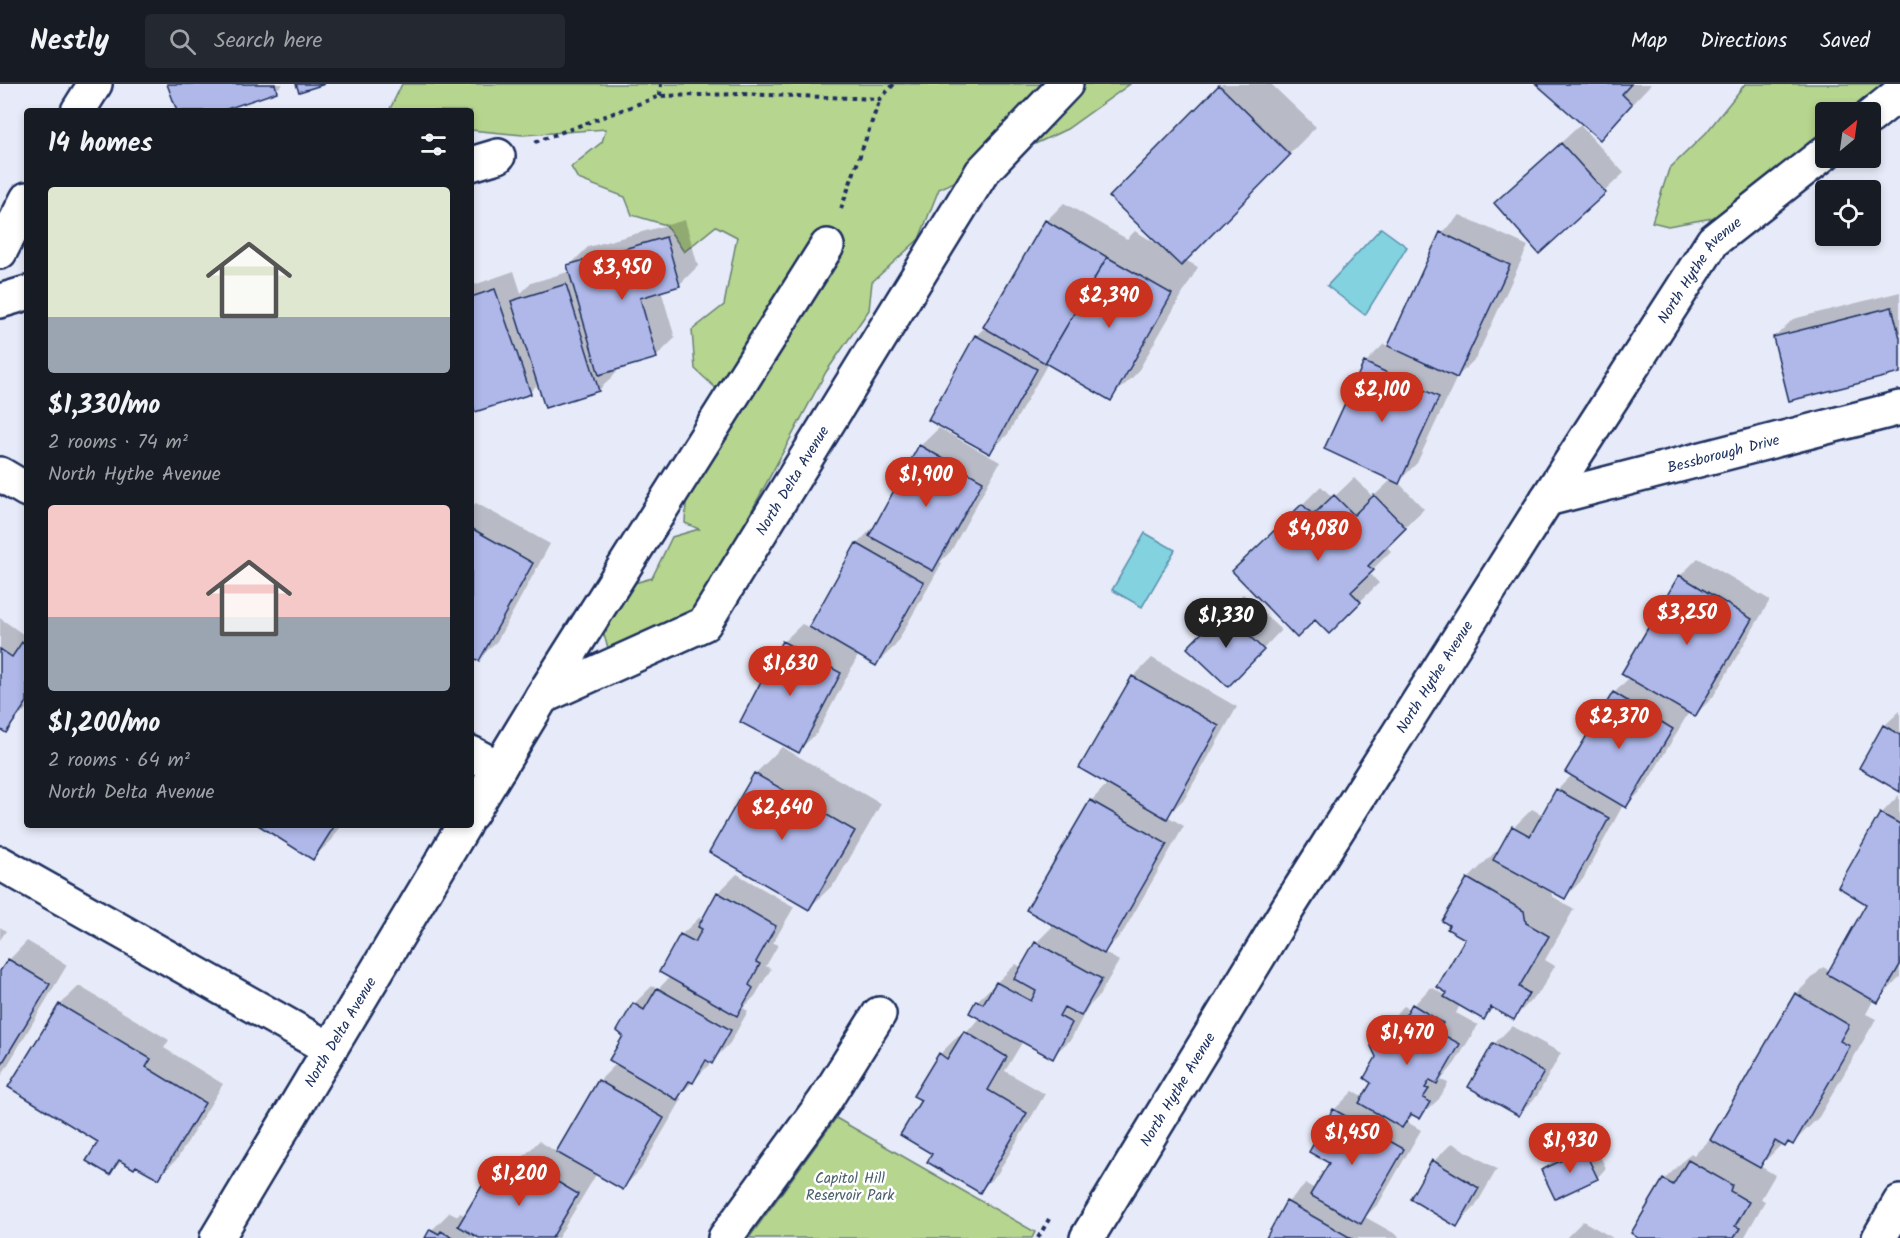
<!DOCTYPE html>
<html lang="en">
<head>
<meta charset="utf-8">
<style>
  :root { --surface:#171b24; --page:#242831; --text:#f1f3f6; --muted:#9ea1a6; --line:#363941; --accent:#c8321e }
  body { margin:0; font-family:Kalam,sans-serif; background:var(--page); color:var(--text); height:100vh; display:flex; flex-direction:column; font-size:22px; white-space:nowrap }
  * { box-sizing:border-box; margin:0 }
  p { font-size:20px; color:var(--muted) }
  .icon { flex:none; width:33px; height:33px; fill:none; stroke:currentColor; stroke-width:2; stroke-linecap:round; stroke-linejoin:round }
  .map { position:relative; flex:1; overflow:hidden }
  .side { position:absolute; left:24px; top:24px; width:450px; height:720px; display:flex; flex-direction:column; background:var(--surface); border-radius:6px; box-shadow:0 3px 9px #0003 }
  .side>* { flex:none }
  .needle { width:39px; rotate:29deg }
  .fabs { position:absolute; left:1815px; top:18px; display:grid; gap:12px }
  .fabs a { display:grid; place-items:center; width:66px; height:66px; border-radius:6px; background:var(--surface); box-shadow:0 3px 9px #0003; font-size:30px }
  .price { position:absolute; translate:-50% -51px; padding:0 14px; border-radius:21px; background:var(--accent); color:#fff; font-size:20px; line-height:39px; filter:drop-shadow(0 2px 3px #0008) }
  .price::after { content:''; position:absolute; left:50%; top:36px; width:18px; height:14px; margin-left:-9px; background:inherit; clip-path:polygon(0 0,100% 0,50% 100%) }
  .price.active { background:#222; color:#fff }
  ul { padding:0; list-style:none }
  li { display:grid; align-content:center; gap:12px; height:318px; padding:0 24px }
  li span { display:grid; place-items:center; height:186px; border-radius:6px; color:#555 }
  li>.icon { margin-inline-start:auto }
  span .icon { width:108px; height:108px; fill:#fffc; stroke-width:1 }
  li b { font-size:26px }
  h2 { display:flex; justify-content:space-between; align-items:center; height:72px; padding:0 24px; font-size:26px }
  header { display:flex; align-items:center; gap:36px; box-sizing:border-box; height:84px; padding:0 30px; background:var(--surface); border-bottom:2px solid var(--line) }
  header strong { font-size:28px }
  nav { display:flex; gap:33px; margin-inline-start:auto; font-size:21px }
  .search { width:420px; height:54px; background:var(--page); display:flex; align-items:center; gap:15px; box-sizing:border-box; padding:0 21px; border-radius:6px; color:var(--muted); font-size:22px }
  .map>svg:first-child { display:block }
  .green { fill:#b6d58e; stroke:#688276; stroke-width:1.5 }
  .water { fill:#83d2e0; stroke:#5991ac; stroke-width:1.5 }
  .shadow { fill:#0003 }
  .building { fill:#afb8e9; stroke:#1b2f5e; stroke-width:1.5 }
  .lines { fill:none; stroke-linecap:round; stroke-linejoin:round }
  .minor-casing { stroke:#1b2f5e; stroke-width:38 }
  .path { stroke:#1b2f5e; stroke-width:4; stroke-dasharray:4.5 4.5; stroke-linecap:butt }
  .minor { stroke:#fff; stroke-width:33 }
  .labels { text-anchor:middle; stroke-width:5; stroke-linejoin:round; paint-order:stroke }
  .street-label { font-size:15px; fill:#1b2f5e; stroke:#fff }
  .park-label { font-size:15px; fill:#4a616c; stroke:#fff }
</style>
</head>
<body>
<header>
<strong>Nestly</strong>
<div class="search"><svg class="icon" aria-label="search" viewBox="0 0 24 24"><circle cx="10" cy="10" r="6"/><path d="M15 15l6 6"/></svg>Search here</div>
<nav><a>Map</a><a>Directions</a><a>Saved</a></nav>
</header>
<div class="map">
<svg width="1900" height="1154" viewBox="0 0 1900 1154">
  <rect width="100%" height="100%" fill="#e7eaf8"/>
  <filter id="ink" filterUnits="userSpaceOnUse"><feTurbulence type="fractalNoise" baseFrequency=".0167" numOctaves="2"/><feDisplacementMap in="SourceGraphic" scale="12" xChannelSelector="R" yChannelSelector="G"/><feConvolveMatrix kernelMatrix="1 2 1 2 8 2 1 2 1" color-interpolation-filters="sRGB"/></filter>
  <g filter="url(#ink)">
    <path class="green" d="M402 0H1130L1067 45 939 105 919 155 872 198 869 226 826 288 723 480 700 530 610 570 604 551 631 500 652 494 672 453 699 445 685 439 689 356 720 308 695 285 692 246 724 221 737 153 716 142 684 168 666 141 632 131 625 113 578 95 571 83 602 58 606 45 523 51 471 46V27H389Z
      M1745 0H1892L1862 17 1849 28H1826L1825 49 1729 131 1668 142 1652 138 1669 85 1706 49Z
      M836 1034 1035 1148 1032 1154H749Z"/>
    <path class="water" d="M1381 144 1407 163 1365 231 1327 202Z
      M1145 449 1175 466 1142 523 1112 506Z"/>
    <path class="shadow" d="M169 0H283L276 6 217 27H179Z
      M1222 0H1271L1316 43 1185 176 1198 183 1137 289 1110 315 1048 279 1008 350 990 368 930 335 976 252 985 243 1046 137 1064 119 1127 155 1135 147 1159 161 1111 113Z
      M1539 0H1651L1600 54Z
      M1580 41 1624 89 1540 168 1496 119Z
      M1460 131 1528 162 1476 274 1457 293 1417 379 1398 398 1424 425 1386 462 1391 467 1369 489 1379 499 1329 548 1253 469 1321 402 1333 414 1354 394 1373 413 1392 395 1365 279 1384 260 1389 263 1442 149Z
      M685 136 698 182 680 200 661 206 675 254 656 273 616 284 617 288 599 306 538 300 530 308 471 311V202L514 187 521 209 531 199 571 187 569 182 588 163Z
      M1900 208V287L1774 254 1793 235Z
      M939 344 1000 378 951 467 940 478 942 479 895 562 876 580 859 570 817 649 798 667 783 558 802 540 810 544 857 460 875 441 920 362Z
      M476 419 550 460 497 557 479 575 471 571V423Z
      M1698 474 1770 516 1713 613 1695 631 1689 628 1644 704 1626 722 1623 721 1583 795 1565 813 1551 806 1552 812 1574 825 1545 876 1555 882 1540 907 1514 934 1495 923 1483 934 1460 921 1456 929 1478 941 1455 979 1441 996 1448 999 1439 1015 1420 1033 1414 1030 1407 1038 1421 1046 1379 1119 1365 1133 1399 1152 1398 1154H1268L1288 1118 1306 1100 1315 1105 1331 1078 1311 1067 1334 1026 1353 1007 1364 1013 1373 999 1378 973 1373 962 1386 940 1404 922 1410 925 1431 903 1447 912 1467 855 1468 795 1495 768 1498 771 1514 743 1532 725 1543 731 1558 705 1572 691 1567 687 1614 609 1630 593 1680 492Z
      M1243 510 1281 546 1246 583 1189 564Z
      M0 534 27 553V624L5 647 0 643Z
      M1152 574 1237 623 1185 714 1167 732 1184 742 1122 850 1104 868 1119 877 1099 912 1088 923 1071 955 1052 973 1023 957 1005 987 1045 1010 998 1089 980 1107 934 1069 923 1016 940 970 958 952 962 954 980 933 977 917 1016 880 1022 884 1036 859 1055 840 1091 717 1108 699 1081 684 1133 593Z
      M1900 627V706L1884 642Z
      M782 663 881 720 836 798 809 824 755 690Z
      M1899 711 1900 893 1878 917 1874 915 1866 930 1876 935 1819 1033 1793 1059 1789 1057 1785 1061 1782 1060 1760 1082 1775 1091 1761 1115 1765 1117 1744 1154H1641L1633 1149 1664 1096 1691 1069 1694 1071 1716 1050 1796 910 1823 883 1830 887 1868 819 1881 730Z
      M260 741H341L332 756 313 774Z
      M737 790 794 823 773 859 778 861 766 882 771 885 755 912 743 924 748 927 730 959 678 1013 682 1015 641 1085 623 1104 597 1089 558 1154H427L432 1146 450 1128 458 1132 460 1129 466 1132 487 1096 505 1078 515 1084 520 1076 539 1057 558 1069 599 997 617 979 634 920 652 902 658 905 670 893 681 851 700 833 704 835 718 809Z
      M0 843 6 847 0 856Z
      M27 857 67 881 0 994V890L9 876Z
      M79 902 169 956 164 964 223 1000 177 1075 159 1093 137 1080 123 1076 110 1089 100 1058 10 1003 60 921Z
      M1512 942 1561 969 1537 1012 1519 1030 1494 960Z
      M1593 1058 1606 1084 1597 1094 1543 1086 1552 1077Z
      M1452 1059 1497 1085 1475 1123 1457 1141 1434 1077Z
      M1583 1137 1613 1154H1566Z"/>
    <path class="building" d="M167 0H275L277 8 221 27H177Z
      M296 0H325L299 8Z
      M1536 0H1631L1622 10 1632 20 1600 56Z
      M1219 1 1290 71 1181 182 1109 113Z
      M1561 59 1606 109 1539 170 1494 119Z
      M1045 136 1107 173 1045 279 983 243Z
      M1440 148 1510 181 1457 294 1388 262Z
      M666 153 680 202 640 214 657 274 599 291 567 181Z
      M1107 173 1172 210 1111 317 1045 279Z
      M566 200 599 307 545 324 511 217Z
      M495 205 531 310 475 328 471 315V213Z
      M1892 223 1900 254V289L1789 317 1773 253Z
      M975 251 1037 285 990 370 928 336Z
      M1364 278 1439 313 1399 400 1324 365Z
      M919 361 983 397 933 487 869 452Z
      M1334 411 1354 431 1374 411 1406 444 1368 482 1374 486 1351 508 1361 518 1329 550 1315 536 1297 554 1232 487 1302 420 1313 431Z
      M471 444 533 479 479 577 471 573Z
      M856 459 924 498 876 582 809 543Z
      M1679 491 1752 535 1695 633 1621 590Z
      M1223 527 1264 566 1228 603 1187 564Z
      M782 557 841 589 799 669 740 638Z
      M22 558 27 562V618L6 649 0 645V565L12 573Z
      M1132 592 1219 642 1167 735 1079 684Z
      M1613 608 1673 645 1626 724 1565 688Z
      M1883 641 1900 651V708L1859 684Z
      M754 689 855 747 809 826 709 768Z
      M1556 705 1609 734 1565 815 1493 776 1512 742 1530 752Z
      M1090 716 1167 760 1104 870 1026 826Z
      M1880 729 1900 740V881L1878 919 1827 890 1866 820 1838 803Z
      M258 741H335L313 776Z
      M1467 794 1524 827 1526 839 1549 852 1519 903 1529 909 1514 936 1491 923 1484 936 1444 913 1447 909 1437 903 1465 855 1447 845 1449 841 1442 837Z
      M717 808 776 842 756 878 760 880 749 901 753 904 737 932 659 888 680 850 695 858 702 845 698 843Z
      M1035 858 1102 895 1081 932 1064 923 1059 932 1072 939 1053 975 969 929 976 916 983 920 996 898 1031 917 1036 907 1014 895Z
      M8 875 50 900 0 983V887Z
      M657 904 731 946 712 980 706 976 693 999 689 997 677 1016 609 976 623 952 617 947 633 919 644 926Z
      M1795 909 1849 941 1840 957 1850 962 1793 1061 1788 1058 1785 1063 1775 1057 1760 1084 1710 1056Z
      M59 920 151 975 146 983 205 1019 159 1095 136 1082 134 1085 119 1076 110 1091 86 1077 98 1058 8 1003Z
      M1412 920 1443 939 1438 948 1460 960 1437 1000 1430 996 1425 1004 1429 1005 1423 1014 1430 1018 1420 1035 1411 1030 1402 1044 1359 1019 1371 999 1364 994 1376 973 1371 962 1384 940 1397 946Z
      M964 947 1007 973 988 1006 1027 1029 980 1109 927 1078 932 1070 900 1051 921 1016 913 1012 939 969 947 975Z
      M1493 959 1544 988 1519 1032 1468 1003Z
      M598 996 664 1034 623 1106 556 1068Z
      M1333 1025 1404 1065 1361 1140 1310 1111 1329 1079 1309 1068Z
      M1584 1066 1598 1095 1555 1115 1541 1086Z
      M519 1075 578 1110 552 1154H479L458 1142 486 1095 501 1105Z
      M1432 1076 1479 1104 1457 1143 1410 1115Z
      M1688 1076 1732 1101 1730 1107 1749 1118 1735 1142 1740 1144 1734 1154H1638L1631 1149 1663 1095 1673 1101Z
      M1286 1117 1351 1154H1266Z
      M430 1145 439 1150 441 1147 453 1154H425Z"/>
    <g class="lines">
      <g class="minor-casing">
        <g id="minor">
          <path d="M78 27 95 0"/>
          <path d="M1870 33 1900 9"/>
          <path d="M471 80 498 72"/>
          <path d="M0 168 27 115"/>
          <path d="M0 217 27 209"/>
          <path d="M0 390 27 406"/>
          <path id="s1" d="M1547 415 1900 324"/>
          <path d="M542 613 827 162"/>
          <path d="M471 669 499 684"/>
          <path id="s2" d="M471 730 542 613 704 540 982 88 1066 0"/>
          <path d="M0 779 330 965"/>
          <path id="s3" d="M217 1154 464 741"/>
          <path d="M725 1154 824 1018 879 930"/>
          <path id="s4" d="M1087 1154 1288 824 1547 415 1713 157 1826 68"/>
          <path d="M1879 1154 1900 1118"/>
        </g>
      </g>
      <path class="path" d="M660 12 661 0
        M535 58 660 12 740 10 880 15 894 0
        M841 125 880 15
        M1038 1154 1049 1135"/>
      <use href="#minor" class="minor"/>
    </g>
  </g>
  <g class="labels">
    <g class="street-label">
      <text dy="5" stroke="none"><textPath href="#s4" startOffset="1146">North Hythe Avenue</textPath></text>
      <text dy="5" stroke="none"><textPath href="#s1" startOffset="182">Bessborough Drive</textPath></text>
      <text dy="5" stroke="none"><textPath href="#s2" startOffset="483">North Delta Avenue</textPath></text>
      <text dy="5" stroke="none"><textPath href="#s4" startOffset="660">North Hythe Avenue</textPath></text>
      <text dy="5" stroke="none"><textPath href="#s3" startOffset="240">North Delta Avenue</textPath></text>
      <text dy="5" stroke="none"><textPath href="#s4" startOffset="174">North Hythe Avenue</textPath></text>
    </g>
    <g class="park-label">
      <text x="850" y="1099">Capitol Hill<tspan x="850" dy="17">Reservoir Park</tspan></text>
    </g>
  </g>
</svg>
<div class="fabs">
<a><svg class="needle" viewBox="-14 -14 28 28"><path d="M0-13l5 13h-10z" fill="#e53935"/><path d="M0 13l5-13h-10z" fill="#9ea1a6"/></svg></a>
<a><svg class="icon" aria-label="locate" viewBox="0 0 24 24"><circle cx="12" cy="12" r="6"/><path d="M12 2v4M12 18v4M2 12h4M18 12h4"/></svg></a>
</div>
<b class="price" style="left:622px;top:217px">$3,950</b>
<b class="price" style="left:1109px;top:245px">$2,390</b>
<b class="price" style="left:1382px;top:339px">$2,100</b>
<b class="price" style="left:926px;top:424px">$1,900</b>
<b class="price" style="left:1318px;top:478px">$4,080</b>
<b class="price" style="left:1687px;top:562px">$3,250</b>
<b class="price active" style="left:1226px;top:565px">$1,330</b>
<b class="price" style="left:790px;top:613px">$1,630</b>
<b class="price" style="left:1619px;top:666px">$2,370</b>
<b class="price" style="left:782px;top:757px">$2,640</b>
<b class="price" style="left:1407px;top:982px">$1,470</b>
<b class="price" style="left:1352px;top:1082px">$1,450</b>
<b class="price" style="left:1570px;top:1090px">$1,930</b>
<b class="price" style="left:519px;top:1123px">$1,200</b>
<section class="side">
<h2>14 homes<svg class="icon" aria-label="filters" viewBox="0 0 24 24"><path d="M4 7h16M4 17h16"/><circle cx="9" cy="7" r="2"/><circle cx="15" cy="17" r="2"/></svg></h2>
<ul>
<li><span style="background:linear-gradient(#dfe7d0 70%,#9aa5b1 0)"><svg class="icon" aria-label="home" viewBox="0 0 24 24"><path d="M3 11l9-7 9 7M6 9v11h12V9"/></svg></span><div><b>$1,330/mo</b><p>2 rooms · 74 m²</p><p>North Hythe Avenue</p></div></li>
<li><span style="background:linear-gradient(#f6c9c9 60%,#9aa5b1 0)"><svg class="icon" aria-label="home" viewBox="0 0 24 24"><path d="M3 11l9-7 9 7M6 9v11h12V9"/></svg></span><div><b>$1,200/mo</b><p>2 rooms · 64 m²</p><p>North Delta Avenue</p></div></li>
</ul>
</section>
</div>
</body>
</html>
